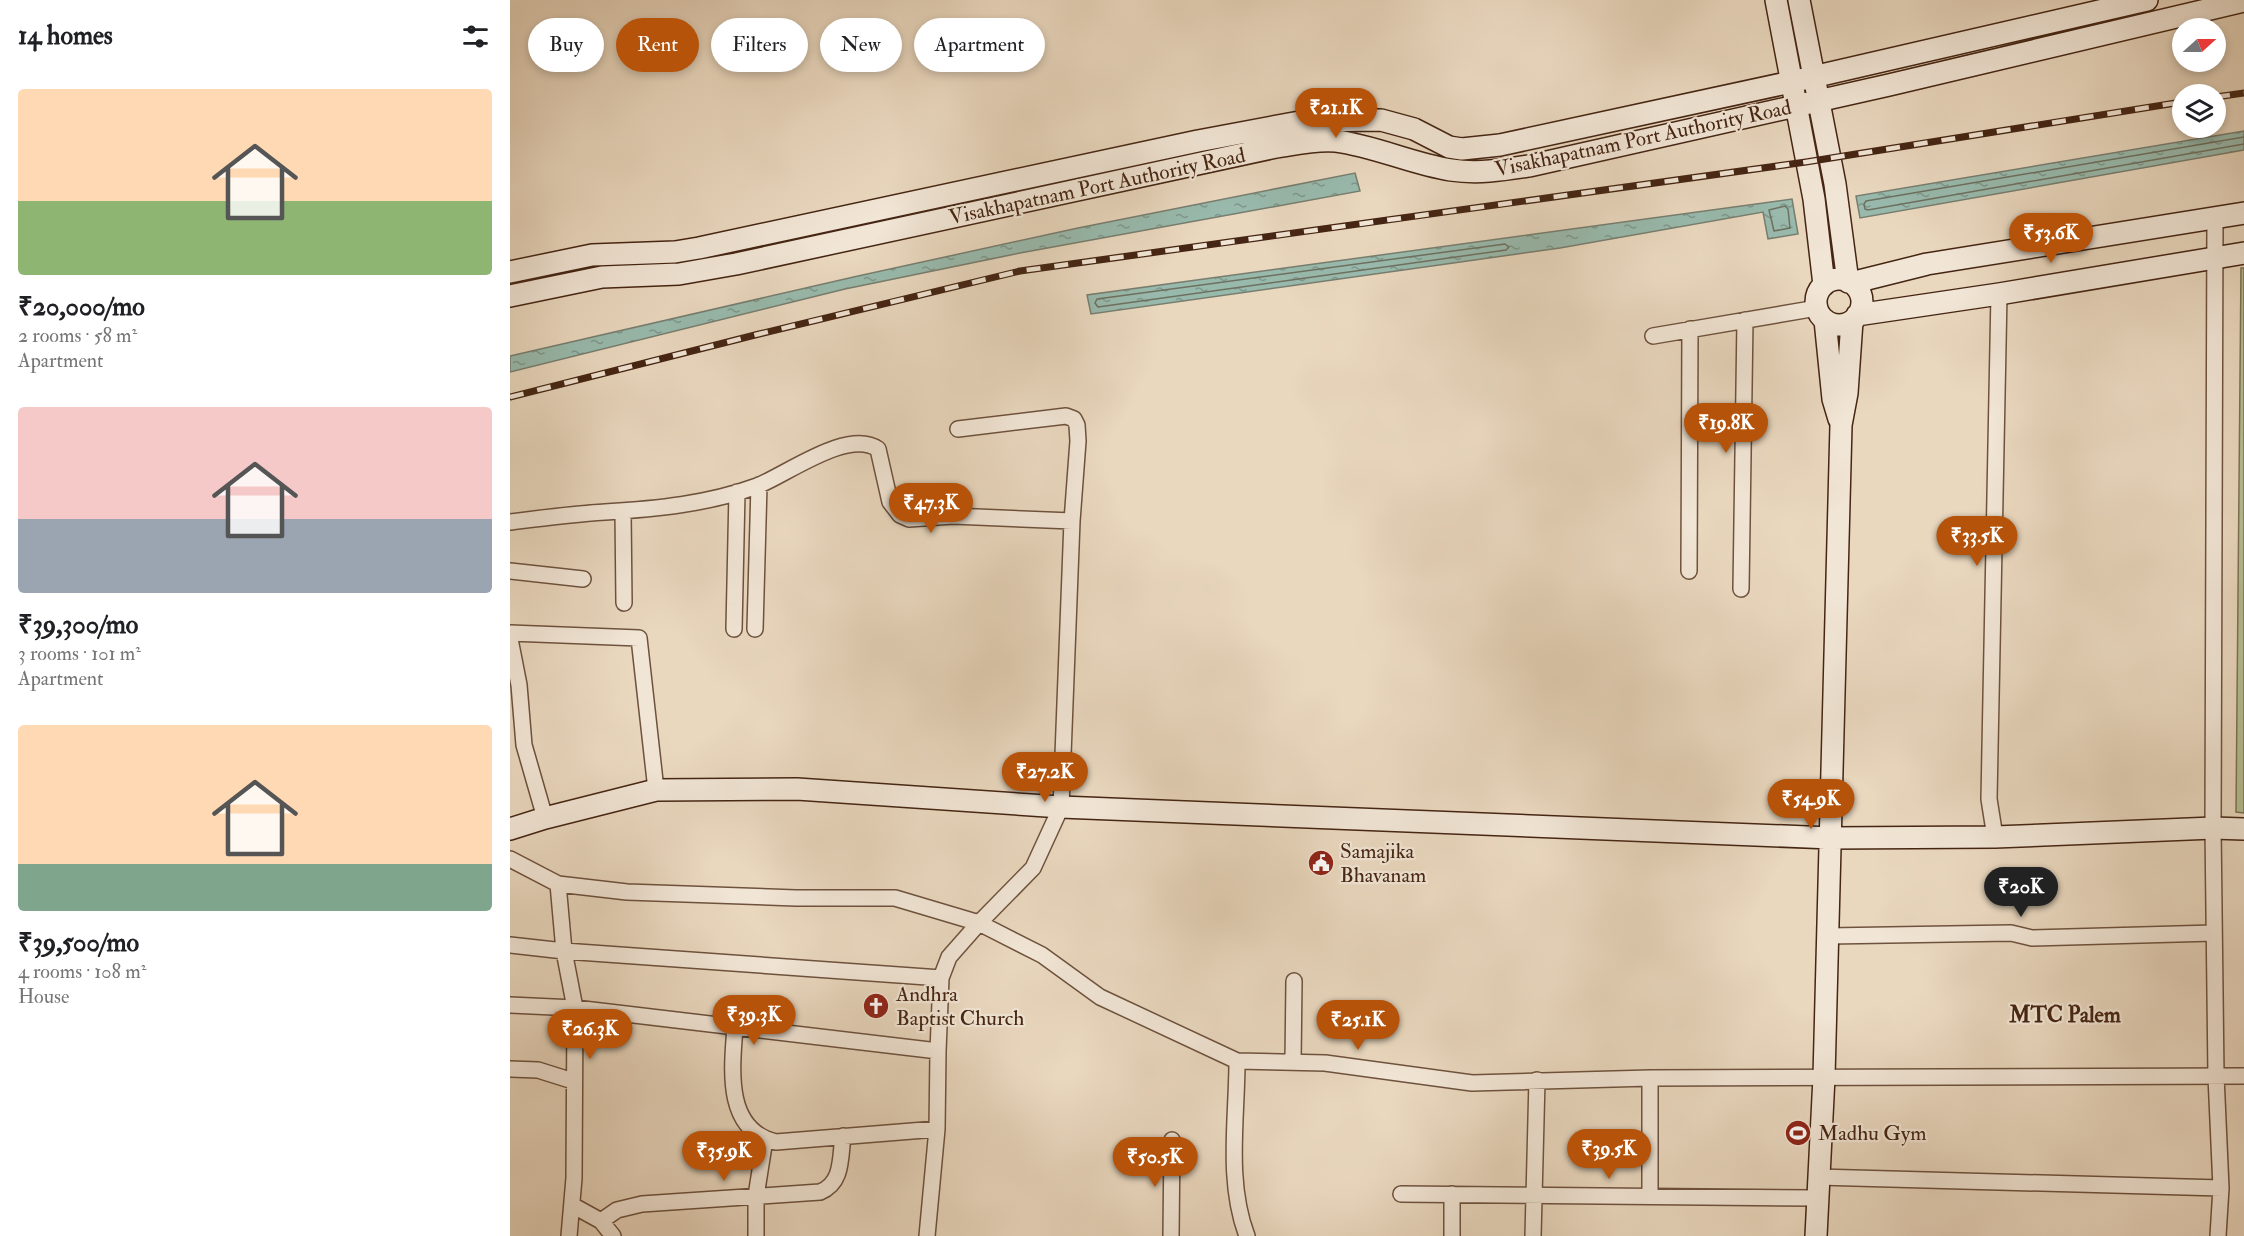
<!DOCTYPE html>
<html lang="en">
<head>
<meta charset="utf-8">
<style>
  :root { --surface:#fff; --page:#f6f6f6; --text:#202124; --muted:#757577; --accent:#b45309 }
  body { margin:0; font-family:"IM FELL Double Pica",serif; background:var(--page); color:var(--text); height:100vh; display:flex; flex-direction:column; font-size:22px; white-space:nowrap }
  * { box-sizing:border-box; margin:0 }
  p { font-size:20px; color:var(--muted) }
  .icon { flex:none; width:33px; height:33px; fill:none; stroke:currentColor; stroke-width:2; stroke-linecap:round; stroke-linejoin:round }
  .map { position:relative; flex:1; overflow:hidden }
  .drawer { display:flex; flex-direction:column; background:var(--surface); width:510px }
  .drawer>* { flex:none }
  .hud { position:absolute; left:18px; top:18px; width:570px; height:54px; display:flex; gap:12px }
  .needle { width:39px; rotate:69deg }
  .buttons { position:absolute; left:1662px; top:18px; display:grid; gap:12px }
  .buttons a { display:grid; place-items:center; width:54px; height:54px; border-radius:50%; background:var(--surface); box-shadow:0 3px 9px #0003; font-size:30px }
  .price { position:absolute; translate:-50% -51px; padding:0 14px; border-radius:21px; background:var(--accent); color:#fff; font-size:20px; line-height:39px; filter:drop-shadow(0 2px 3px #0008) }
  .price::after { content:''; position:absolute; left:50%; top:36px; width:18px; height:14px; margin-left:-9px; background:inherit; clip-path:polygon(0 0,100% 0,50% 100%) }
  .price.selected { background:#222; color:#fff }
  ul { padding:0; list-style:none }
  li { display:grid; align-content:center; gap:12px; height:318px; padding:0 18px }
  li span { display:grid; place-items:center; height:186px; border-radius:6px; color:#555 }
  li>.icon { margin-inline-start:auto }
  span .icon { width:108px; height:108px; fill:#fffc; stroke-width:1 }
  li b { font-size:26px }
  h2 { display:flex; justify-content:space-between; align-items:center; height:72px; padding:0 18px; font-size:26px }
  .chip { padding:0 21px; border-radius:27px; background:var(--surface); box-shadow:0 3px 9px #0003; font-size:21px; line-height:54px }
  .chip.selected { background:var(--accent); color:#fff }
  main { display:flex; flex:1; min-height:0 }
  .map>svg:first-child { display:block }
  .pitch { fill:#b4bf93; stroke:#7c7253; stroke-width:1.5 }
  .water { fill:url(#water-ripples); stroke:#777e6f; stroke-width:1.5 }
  .lines { fill:none; stroke-linecap:round; stroke-linejoin:round }
  .shore { stroke:#6e7060; stroke-width:1.5 }
  .street-casing { stroke:#6e523e; stroke-width:18 }
  .secondary-casing { stroke:#452513; stroke-width:24 }
  .street { stroke:#f1e5d5; stroke-width:15 }
  .secondary { stroke:#f1e5d5; stroke-width:21 }
  .rail-casing { stroke:#452513; stroke-width:7 }
  .rail { stroke:#f1e5d5; stroke-width:4.5; stroke-dasharray:14; stroke-linecap:butt }
  .labels { text-anchor:middle; stroke-width:4.5; stroke-linejoin:round; paint-order:stroke }
  .street-label { font-size:21px; fill:#452513; stroke:#f1e5d5 }
  .poi-label { font-size:21px; fill:#452513; stroke:#f1e5d5; text-anchor:start }
  .neighbourhood-label { font-size:22px; font-weight:bold; fill:#452513; stroke:#f1e5d5 }
</style>
</head>
<body>
<main>
<section class="drawer">
<h2>14 homes<svg class="icon" aria-label="filters" viewBox="0 0 24 24"><path d="M4 7h16M4 17h16"/><circle cx="9" cy="7" r="2"/><circle cx="15" cy="17" r="2"/></svg></h2>
<ul>
<li><span style="background:linear-gradient(#ffd9b3 60%,#8fb573 0)"><svg class="icon" aria-label="home" viewBox="0 0 24 24"><path d="M3 11l9-7 9 7M6 9v11h12V9"/></svg></span><div><b>₹20,000/mo</b><p>2 rooms · 58 m²</p><p>Apartment</p></div></li>
<li><span style="background:linear-gradient(#f6c9c9 60%,#9aa5b1 0)"><svg class="icon" aria-label="home" viewBox="0 0 24 24"><path d="M3 11l9-7 9 7M6 9v11h12V9"/></svg></span><div><b>₹39,300/mo</b><p>3 rooms · 101 m²</p><p>Apartment</p></div></li>
<li><span style="background:linear-gradient(#ffd9b3 75%,#7fa58c 0)"><svg class="icon" aria-label="home" viewBox="0 0 24 24"><path d="M3 11l9-7 9 7M6 9v11h12V9"/></svg></span><div><b>₹39,500/mo</b><p>4 rooms · 108 m²</p><p>House</p></div></li>
</ul>
</section>
<div class="map">
<svg width="1734" height="1236" viewBox="0 0 1734 1236">
  <defs>
    <pattern id="water-ripples" width="26" height="14" patternUnits="userSpaceOnUse" patternTransform="scale(1.5)"><rect width="26" height="14" fill="#98baad"/><path d="M2 4q2-2 4 0t4 0M15 11q2-2 4 0t4 0" fill="none" stroke="#7e978c"/></pattern>
  </defs>
  <rect width="100%" height="100%" fill="#e9d7be"/>
  <filter id="stains"><feTurbulence type="fractalNoise" baseFrequency=".00333" numOctaves="4"/><feColorMatrix values="0 0 0 0 .2 0 0 0 0 .09 0 0 0 0 .02 0 0 0 .5 -.17"/></filter>
  <radialGradient id="worn" r=".72"><stop offset=".6" stop-color="#630" stop-opacity="0"/><stop offset="1" stop-color="#630" stop-opacity=".3"/></radialGradient>
  <path class="pitch" d="M1731 268H1734V813L1726 812Z"/>
  <path class="water" d="M1734 131V150L1350 218 1346 196Z
    M845 173 850 191 510 253 335 289 0 372V356L348 276 568 228Z
    M1282 199 1288 234 1258 239 1253 212 1050 248 581 314 577 295Z"/>
  <g class="lines">
    <path class="shore" d="M1734 137 1356 201 1354 204 1355 209 1358 210 1734 144
      M1275 206 1278 209 1280 228 1264 231 1259 210Z
      M995 244 999 247 996 250 588 307 585 303 587 299Z"/>
    <g class="street-casing">
      <path id="street" d="M1705 218 1703 828 1706 1076 1711 1188 1708 1236
        M1143 336 1307 308
        M113 512 114 603
        M0 522C32 518 63 514 95 512 146 509 198 504 247 486 276 475 338 428 368 449L380 502 390 515 399 519 443 516 562 521
        M0 571 73 579
        M1179 571 1180 329
        M1231 589 1235 320
        M224 629 227 492
        M245 629 249 485
        M0 633 129 638 146 790
        M0 639 9 685 14 745 35 818
        M1485 837 1479 799 1489 294
        M0 859 48 884 117 892 286 898H385L469 923 532 955 590 997 727 1061 815 1063 962 1083 1140 1078 1734 1076
        M48 884 54 951 65 1008 64 1178 59 1236
        M1318 936 1501 933 1522 938 1704 933
        M0 945 54 951 431 978
        M0 1005 65 1008 428 1051
        M225 1027C222 1068 214 1130 266 1142L427 1129
        M727 1061C727 1119 716 1181 737 1236
        M783 1062 784 981
        M0 1069 28 1070 63 1081
        M1140 1078V1196
        M1308 1177 1711 1188
        M891 1194 1306 1198
        M942 1194V1236
        M62 1205 91 1221 103 1236
        M91 1221 107 1210 132 1204 310 1192C333 1183 330 1158 333 1136
        M246 1236V1196L255 1139
        M417 1236 427 1129 428 1051 431 978 439 957 469 923 523 868 551 807 562 521 568 441 567 425 564 419 556 416 448 429
        M661 1236 662 1140
        M1023 1236 1027 1080"/>
    </g>
    <g class="secondary-casing">
      <path id="secondary" d="M1266 0 1304 199 1314 285
        M1289 0 1325 184 1338 282
        M0 272 82 255 165 252 189 248 688 141 795 121 871 120 904 129 939 147 952 149 990 145 1281 82 1637 0
        M1306 302a23 23 0 1 1 46 0a23 23 0 1 1-46 0Z
        M1341 283 1417 264 1734 213
        M0 296 92 277 169 274 226 264 766 147C786 144 806 139 826 141 865 146 902 164 941 170 968 174 993 170 1019 166L1379 85 1734 1
        M1347 315 1489 294 1734 253
        M1315 320 1323 399 1329 419
        M0 829 35 818 146 790 287 789 551 807 1321 838 1485 837 1703 828 1734 829
        M1306 1236 1314 1077 1331 425 1337 393 1342 321"/>
    </g>
    <use href="#street" class="street"/>
    <use href="#secondary" class="secondary"/>
    <g class="rail-casing">
      <path id="rail" d="M1706 97 1734 93
        M0 397 249 334 510 271 1296 162 1672 102"/>
    </g>
    <use href="#rail" class="rail"/>
  </g>
  <defs>
    <g id="civic-disc" transform="scale(1.35)"><circle r="9.5" fill="#8f2418" stroke="#f1e5d5"/><path d="M-.6-6.5H3V-4.5H.6V-3L4-1V1h2V6H-6V1h2V-1L-.6-3ZM-1.2 2.5V6h2.4V2.5Z" fill="#fff"/></g>
    <g id="church-disc" transform="scale(1.35)"><circle r="9.5" fill="#8f2418" stroke="#f1e5d5"/><path d="M-1.2-6h2.4v3.5h3.3v2.4h-3.3V6h-2.4V-.1h-3.3v-2.4h3.3Z" fill="#fff"/></g>
    <g id="stadium-disc" transform="scale(1.35)"><circle r="9.5" fill="#8f2418" stroke="#f1e5d5"/><path d="M0-5a6.5 5 0 1 0 0 10a6.5 5 0 1 0 0-10ZM-3.5-1.8h7v3.6h-7Z" fill="#fff"/></g>
  </defs>
  <g fill-rule="evenodd">
    <use href="#civic-disc" x="811" y="863"/>
    <use href="#church-disc" x="366" y="1006"/>
    <use href="#stadium-disc" x="1288" y="1133"/>
  </g>
  <g class="labels">
    <g class="street-label">
      <text transform="translate(1133 138) rotate(-12)" y="7">Visakhapatnam Port Authority Road</text>
      <text transform="translate(587 186) rotate(-12)" y="7">Visakhapatnam Port Authority Road</text>
    </g>
    <g class="poi-label">
      <text x="830" y="858">Samajika<tspan x="830" dy="24">Bhavanam</tspan></text>
      <text x="386" y="1001">Andhra<tspan x="386" dy="24">Baptist Church</tspan></text>
      <text x="1308" y="1140">Madhu Gym</text>
    </g>
    <g class="neighbourhood-label">
      <text x="1555" y="1022">MTC Palem</text>
    </g>
  </g>
  <rect width="100%" height="100%" filter="url(#stains)"/>
  <rect width="100%" height="100%" fill="url(#worn)"/>
</svg>
<div class="buttons">
<a><svg class="needle" viewBox="-14 -14 28 28"><path d="M0-13l5 13h-10z" fill="#e53935"/><path d="M0 13l5-13h-10z" fill="#757577"/></svg></a>
<a><svg class="icon" aria-label="layers" viewBox="0 0 24 24"><path d="M12 4l9 5-9 5-9-5zM3 14l9 5 9-5"/></svg></a>
</div>
<b class="price" style="left:826px;top:139px">₹21.1K</b>
<b class="price" style="left:1541px;top:264px">₹53.6K</b>
<b class="price" style="left:1216px;top:454px">₹19.8K</b>
<b class="price" style="left:421px;top:534px">₹47.3K</b>
<b class="price" style="left:1467px;top:567px">₹33.5K</b>
<b class="price" style="left:535px;top:803px">₹27.2K</b>
<b class="price" style="left:1301px;top:830px">₹54.9K</b>
<b class="price selected" style="left:1511px;top:918px">₹20K</b>
<b class="price" style="left:244px;top:1046px">₹39.3K</b>
<b class="price" style="left:848px;top:1051px">₹25.1K</b>
<b class="price" style="left:80px;top:1060px">₹26.3K</b>
<b class="price" style="left:1099px;top:1180px">₹39.5K</b>
<b class="price" style="left:214px;top:1182px">₹35.9K</b>
<b class="price" style="left:645px;top:1188px">₹50.5K</b>
<div class="hud">
<a class="chip">Buy</a>
<a class="chip selected">Rent</a>
<a class="chip">Filters</a>
<a class="chip">New</a>
<a class="chip">Apartment</a>
</div>
</div>
</main>
</body>
</html>
